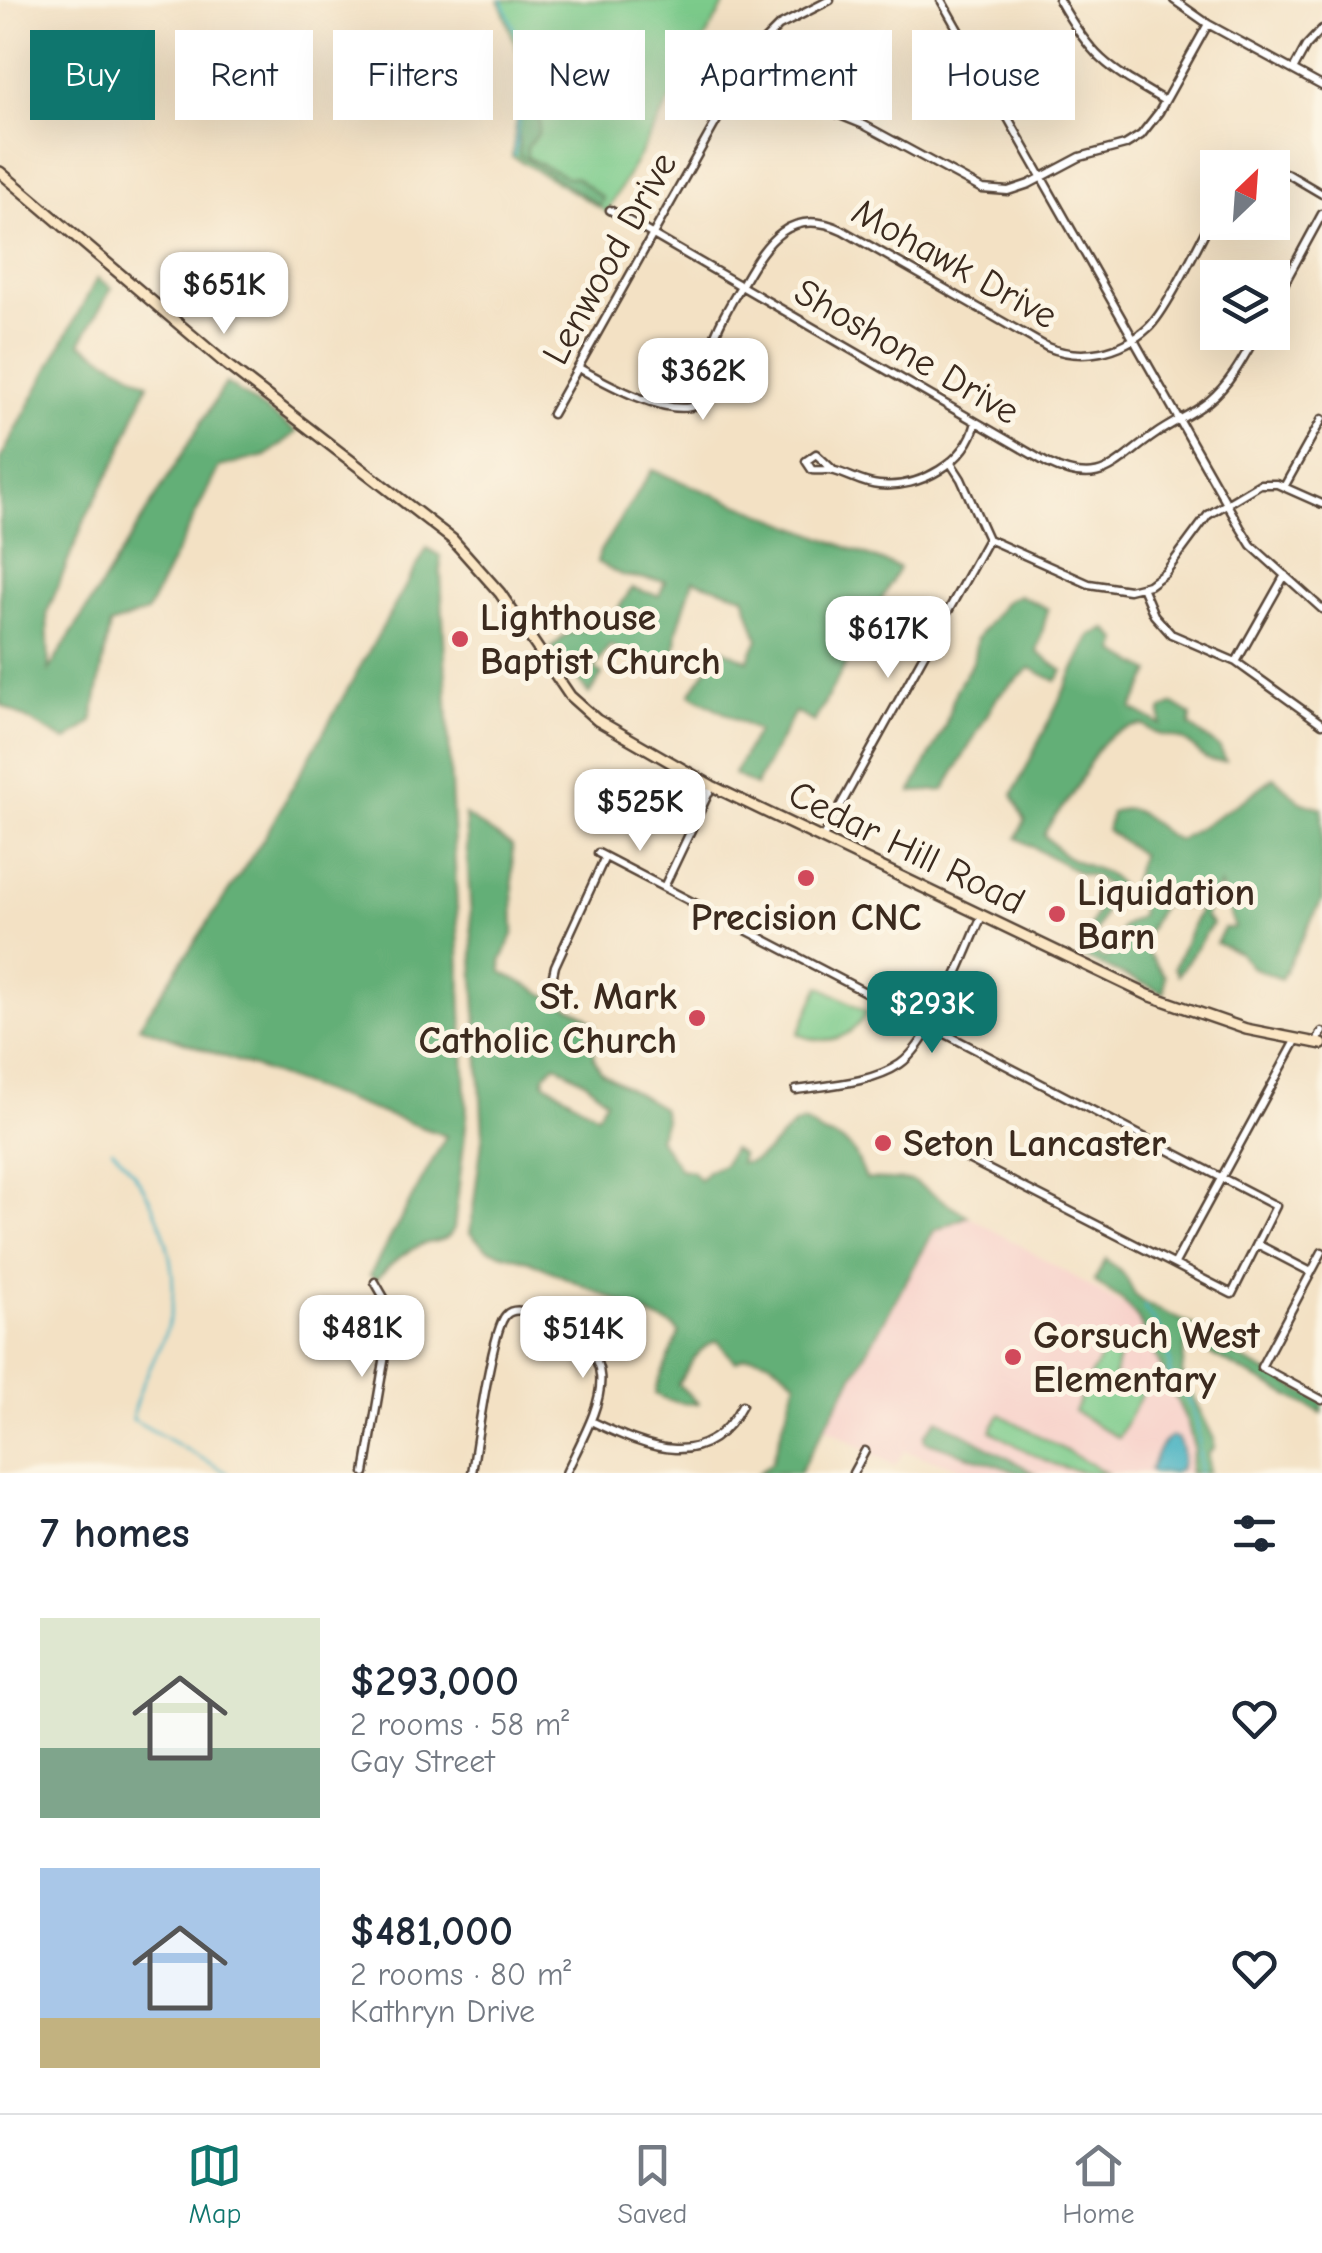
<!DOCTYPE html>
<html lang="en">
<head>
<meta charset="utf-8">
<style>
  :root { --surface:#fff; --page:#f2f2f3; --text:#1f2937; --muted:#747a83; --line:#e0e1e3; --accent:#0f766e }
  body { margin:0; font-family:"Comic Neue",sans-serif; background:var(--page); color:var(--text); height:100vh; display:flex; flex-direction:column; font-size:38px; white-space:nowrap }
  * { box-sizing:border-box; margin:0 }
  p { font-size:32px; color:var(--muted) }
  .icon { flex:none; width:55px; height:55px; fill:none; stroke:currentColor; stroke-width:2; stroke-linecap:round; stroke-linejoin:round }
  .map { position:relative; height:1473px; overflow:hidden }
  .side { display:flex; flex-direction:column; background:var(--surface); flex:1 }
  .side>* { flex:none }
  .banner { position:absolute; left:30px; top:30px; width:1262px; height:90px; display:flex; gap:20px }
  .needle { width:65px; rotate:25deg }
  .tools { position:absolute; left:1200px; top:150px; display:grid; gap:20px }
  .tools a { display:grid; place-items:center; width:90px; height:90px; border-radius:0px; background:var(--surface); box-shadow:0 10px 40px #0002; font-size:50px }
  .price { position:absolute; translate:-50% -85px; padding:0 22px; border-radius:20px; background:#fff; color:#222; font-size:32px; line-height:65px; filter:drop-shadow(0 2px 5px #0008) }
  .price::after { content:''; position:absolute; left:50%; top:60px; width:30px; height:22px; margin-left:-15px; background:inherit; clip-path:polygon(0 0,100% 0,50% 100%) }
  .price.on { background:var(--accent); color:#fff }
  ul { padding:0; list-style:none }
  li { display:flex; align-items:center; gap:30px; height:250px; padding:0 40px }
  li span { display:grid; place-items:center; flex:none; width:280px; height:200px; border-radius:0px; color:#555 }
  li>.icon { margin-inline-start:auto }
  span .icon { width:120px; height:120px; fill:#fffc; stroke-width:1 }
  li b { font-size:42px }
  h2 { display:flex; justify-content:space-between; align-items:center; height:120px; padding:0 40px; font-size:42px }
  .chip { padding:0 35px; border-radius:0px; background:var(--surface); box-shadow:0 10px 40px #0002; font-size:35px; line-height:90px }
  .chip.on { background:var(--accent); color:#fff }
  .tabs { display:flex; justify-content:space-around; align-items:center; height:140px; border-top:2px solid var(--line); background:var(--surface); font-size:28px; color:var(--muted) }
  .tabs a { display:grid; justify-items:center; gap:5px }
  .tabs .on { color:var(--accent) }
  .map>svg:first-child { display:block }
  .built { fill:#f7d0c9 }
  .green { fill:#7bcb8b; stroke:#5b7a54; stroke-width:2.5 }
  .forest { fill:#64af77; stroke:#506c4a; stroke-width:2.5; fill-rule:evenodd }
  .water { fill:#44b1c1; stroke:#406e70; stroke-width:2.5 }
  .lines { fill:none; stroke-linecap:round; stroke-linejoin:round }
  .stream { stroke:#44b1c1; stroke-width:2.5 }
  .street-casing { stroke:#574537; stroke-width:11 }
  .secondary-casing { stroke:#574537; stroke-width:14 }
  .street { stroke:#fff; stroke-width:6 }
  .secondary { stroke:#fbe6c4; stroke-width:9 }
  .poi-dot { fill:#d1495b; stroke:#fcf5e5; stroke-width:4 }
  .labels { text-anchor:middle; stroke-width:10; stroke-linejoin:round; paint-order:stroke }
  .street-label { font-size:38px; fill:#3b2a1e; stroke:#fcf5e5 }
  .poi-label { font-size:38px; font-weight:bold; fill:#3b2a1e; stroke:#fcf5e5; text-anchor:start }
</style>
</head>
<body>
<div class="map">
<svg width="1322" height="1473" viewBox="0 0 1322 1473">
  <rect width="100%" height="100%" fill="#fcf5e5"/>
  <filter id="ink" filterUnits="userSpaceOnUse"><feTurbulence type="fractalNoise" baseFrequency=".01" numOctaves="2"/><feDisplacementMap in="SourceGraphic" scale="20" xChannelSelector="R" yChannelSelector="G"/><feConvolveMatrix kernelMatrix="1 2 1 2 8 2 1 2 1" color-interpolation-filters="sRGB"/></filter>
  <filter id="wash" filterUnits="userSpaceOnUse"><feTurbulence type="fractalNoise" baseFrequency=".0048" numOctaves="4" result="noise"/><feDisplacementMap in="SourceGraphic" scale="40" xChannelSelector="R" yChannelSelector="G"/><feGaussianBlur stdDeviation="2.25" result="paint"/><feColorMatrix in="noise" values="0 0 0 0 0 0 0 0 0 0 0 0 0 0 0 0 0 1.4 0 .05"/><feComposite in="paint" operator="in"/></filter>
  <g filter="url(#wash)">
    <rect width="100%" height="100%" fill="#f3e1c4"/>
    <path class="built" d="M948 1204 1143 1317 1200 1442 1195 1473H977L904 1451 895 1466 825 1427Z"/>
    <path class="green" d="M499 0H727L607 212 512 156 524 67Z
      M820 986 867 1012C851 1039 827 1047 798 1034Z
      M1105 1350 1119 1358 1114 1376 1143 1392 1118 1438 1074 1411 1080 1400 1079 1395Z
      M1000 1414 1106 1473C1055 1473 1034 1454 991 1431Z"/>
    <path class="forest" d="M529 66H536L531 112 540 122 538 134 527 147V157L567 177H575L603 198 600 206 519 155 518 129Z
      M97 278 112 288 80 343 148 383 118 458 87 515 47 613 49 670 226 383 297 432 266 456 219 467 147 612 110 625 92 722 66 741 0 704V460Z
      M652 470 899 568 814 722 795 712 755 786 734 774 757 731 690 694 721 648 748 661 758 639 744 596 693 580 677 631 675 657 660 674 610 645 594 668 602 675 589 694 551 648 567 634 608 624 632 588 659 596 665 581 623 576 597 562 600 551Z
      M427 548 440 556 467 1116 454 1228C446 1245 436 1239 421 1245 402 1253 389 1265 376 1280L370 1275 446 1136 139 1026 264 838Z
      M1019 595 1048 609 1037 652 1063 671 1056 681 1030 668 998 696 944 790 911 792 945 726 956 690 973 662 977 638 1005 602Z
      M1107 629 1118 640 1116 652 1151 672 1132 709 1161 725V711L1173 704 1191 715 1190 726 1220 748 1226 761C1197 764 1202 748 1182 740 1164 733 1161 739 1144 725 1095 730 1095 759 1072 795 1063 809 1051 818 1044 835 1050 841 1056 848 1062 853 1079 867 1104 866 1120 885L1115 891 1093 876 1079 873 1017 838 1025 820 1013 795 1091 635Z
      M1274 777 1299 801 1322 808V900L1281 979 1251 967 1240 953 1216 943 1224 928H1235L1220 885 1205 917 1212 924 1178 975 1174 968 1200 908 1162 905 1141 945 1165 976 1164 993 1080 956V948L1100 905 1107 907 1088 950 1107 959 1123 926 1140 916 1142 898H1135L1129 892 1141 855 1107 830 1111 813C1141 798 1154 833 1179 840L1245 799Z
      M465 815 512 846 514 932 501 962 502 972 584 1015 595 1024 594 1058 601 1072 662 1108 665 1120 658 1138 680 1169 692 1171 700 1180 707 1171 723 1165 732 1149 741 1154 740 1163C770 1164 786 1119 805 1123 813 1125 818 1133 826 1135 855 1143 855 1154 866 1179L912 1181 968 1216 934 1231 799 1473H758L772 1462 796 1381C779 1365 757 1347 735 1362L718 1341C698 1345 689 1368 678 1384L698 1403C688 1406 664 1400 655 1394L656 1387 677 1339 679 1332 673 1326 529 1261 487 1249 470 1233 483 1133ZM555 1064 586 1082 606 1100 597 1115 544 1082 545 1074Z
      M1106 1259 1125 1276 1135 1295 1148 1305 1201 1329 1236 1356 1322 1402V1413L1191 1344 1185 1346 1182 1374 1214 1439V1448L1208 1454 1209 1473H1189L1194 1448 1187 1422 1138 1319 1122 1300 1094 1281Z
      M938 1419 1035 1473H1020L925 1441V1435Z"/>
    <path class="water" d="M1172 1436 1178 1439C1183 1450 1184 1458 1180 1469L1173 1473H1154L1150 1470C1155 1458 1160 1442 1172 1436Z"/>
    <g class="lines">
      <path class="stream" d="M502 0 527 60 514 155
        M112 1149C155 1188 185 1266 168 1325 158 1357 137 1386 132 1419L228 1473
        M1144 1306C1146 1316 1152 1316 1157 1325 1164 1336 1172 1360 1169 1372 1190 1396 1199 1416 1199 1448 1199 1458 1202 1463 1199 1473"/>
    </g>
  </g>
  <g filter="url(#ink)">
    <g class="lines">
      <g class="street-casing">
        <path id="street" d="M941 0 1240 527 1251 545 1322 609
          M1059 0C1093 60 1107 67 1165 101
          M1174 0 1208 24 1322 86
          M1293 70 1306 46 1322 29
          M742 75 864 125 982 189 1008 191 1029 184 1080 157 1125 145 1141 135 1159 112 1208 24
          M1272 169 1288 174 1322 194
          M610 210 1047 463C1103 490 1114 462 1156 434 1173 422 1193 414 1209 401 1231 383 1244 357 1258 332
          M1272 306 1322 214
          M579 368C606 383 668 418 697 405 707 390 704 370 709 352 717 326 730 304 744 281 766 242 791 206 842 230L1047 347C1081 361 1121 353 1148 328 1167 311 1203 234 1218 207
          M552 414 758 47 779 26 830 0
          M950 462 961 479 988 539 1089 584 1129 590 1149 585 1165 573 1208 515 1260 484H1277L1322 504
          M832 469 816 454 806 461 812 470C819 471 828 469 835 471 850 475 863 484 879 485 920 489 967 462 976 422
          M1284 487 1322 419
          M1142 587 1154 615 1171 634 1236 662 1322 724
          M1236 662 1285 575
          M822 839 988 539
          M598 853 1276 1206 1232 1294 933 1141
          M664 887 712 786
          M551 984 555 966 605 857
          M1316 1043 1322 1032
          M796 1090C829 1085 872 1083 900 1064 933 1041 965 954 982 916
          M1257 1244 1311 1272
          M1322 1252 1261 1367 1322 1400
          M1175 1263 1297 1039
          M591 1421C650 1449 706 1473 742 1405
          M365 1473 390 1326 386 1301 375 1282
          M472 1473C476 1447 492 1329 506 1315 514 1306 530 1312 541 1317 633 1355 599 1404 566 1473
          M853 1473 865 1451"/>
      </g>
      <g class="secondary-casing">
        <path id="secondary" d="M0 172 227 365 452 539 500 593 570 696 597 720 712 786 1148 995 1246 1029 1322 1044"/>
      </g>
      <use href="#street" class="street"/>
      <use href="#secondary" class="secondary"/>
    </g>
  </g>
  <g class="poi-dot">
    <circle cx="460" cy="639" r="10"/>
    <circle cx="806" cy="878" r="10"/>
    <circle cx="1057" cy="914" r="10"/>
    <circle cx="697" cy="1018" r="10"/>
    <circle cx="883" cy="1143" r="10"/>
    <circle cx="1013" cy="1357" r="10"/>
  </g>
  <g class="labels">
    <g class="street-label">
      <text transform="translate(609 258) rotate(-61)" y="13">Lenwood Drive</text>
      <text transform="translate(955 263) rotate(29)" y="13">Mohawk Drive</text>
      <text transform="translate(907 351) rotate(30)" y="13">Shoshone Drive</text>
      <text transform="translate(907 847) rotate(26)" y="13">Cedar Hill Road</text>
    </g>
    <g class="poi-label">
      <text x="480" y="630">Lighthouse<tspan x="480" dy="44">Baptist Church</tspan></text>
      <text x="1077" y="905">Liquidation<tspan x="1077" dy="44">Barn</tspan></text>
      <text x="806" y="930" text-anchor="middle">Precision CNC</text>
      <text x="677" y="1009" text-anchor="end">St. Mark<tspan x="677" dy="44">Catholic Church</tspan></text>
      <text x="903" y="1156">Seton Lancaster</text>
      <text x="1033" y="1348">Gorsuch West<tspan x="1033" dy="44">Elementary</tspan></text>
    </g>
  </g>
</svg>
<div class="tools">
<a><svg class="needle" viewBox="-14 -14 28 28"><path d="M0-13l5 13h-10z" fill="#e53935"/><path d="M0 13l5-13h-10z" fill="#747a83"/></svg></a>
<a><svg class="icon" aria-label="layers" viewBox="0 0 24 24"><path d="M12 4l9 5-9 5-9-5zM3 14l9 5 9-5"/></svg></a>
</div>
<b class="price" style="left:224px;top:337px">$651K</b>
<b class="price" style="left:703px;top:423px">$362K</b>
<b class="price" style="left:888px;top:681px">$617K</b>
<b class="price" style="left:640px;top:854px">$525K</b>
<b class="price on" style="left:932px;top:1056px">$293K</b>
<b class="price" style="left:362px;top:1380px">$481K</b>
<b class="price" style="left:583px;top:1381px">$514K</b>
<div class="banner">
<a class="chip on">Buy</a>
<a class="chip">Rent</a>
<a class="chip">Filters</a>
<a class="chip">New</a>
<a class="chip">Apartment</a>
<a class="chip">House</a>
</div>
</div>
<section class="side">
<h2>7 homes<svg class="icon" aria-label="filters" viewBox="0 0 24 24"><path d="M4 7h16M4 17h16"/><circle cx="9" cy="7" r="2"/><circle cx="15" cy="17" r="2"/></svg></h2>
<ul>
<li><span style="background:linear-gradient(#dfe7d0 65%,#7fa58c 0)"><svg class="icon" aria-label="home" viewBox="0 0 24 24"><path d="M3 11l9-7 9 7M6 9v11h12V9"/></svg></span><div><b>$293,000</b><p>2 rooms · 58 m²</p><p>Gay Street</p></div><svg class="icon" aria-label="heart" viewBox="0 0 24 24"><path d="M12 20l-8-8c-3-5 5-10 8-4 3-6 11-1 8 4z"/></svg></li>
<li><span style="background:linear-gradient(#a9c7e8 75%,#c2b280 0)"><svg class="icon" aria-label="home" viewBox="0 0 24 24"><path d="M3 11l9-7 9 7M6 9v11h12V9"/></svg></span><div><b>$481,000</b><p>2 rooms · 80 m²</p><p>Kathryn Drive</p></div><svg class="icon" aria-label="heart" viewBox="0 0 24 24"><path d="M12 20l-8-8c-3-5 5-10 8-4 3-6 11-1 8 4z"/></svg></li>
</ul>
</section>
<nav class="tabs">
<a class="on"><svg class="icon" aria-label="map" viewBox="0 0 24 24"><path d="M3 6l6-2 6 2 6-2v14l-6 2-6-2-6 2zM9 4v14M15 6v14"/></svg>Map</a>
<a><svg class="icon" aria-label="saved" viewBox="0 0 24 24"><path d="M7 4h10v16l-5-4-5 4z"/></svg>Saved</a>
<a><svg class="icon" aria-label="home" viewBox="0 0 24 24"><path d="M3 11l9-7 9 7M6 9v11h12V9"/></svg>Home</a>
</nav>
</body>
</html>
